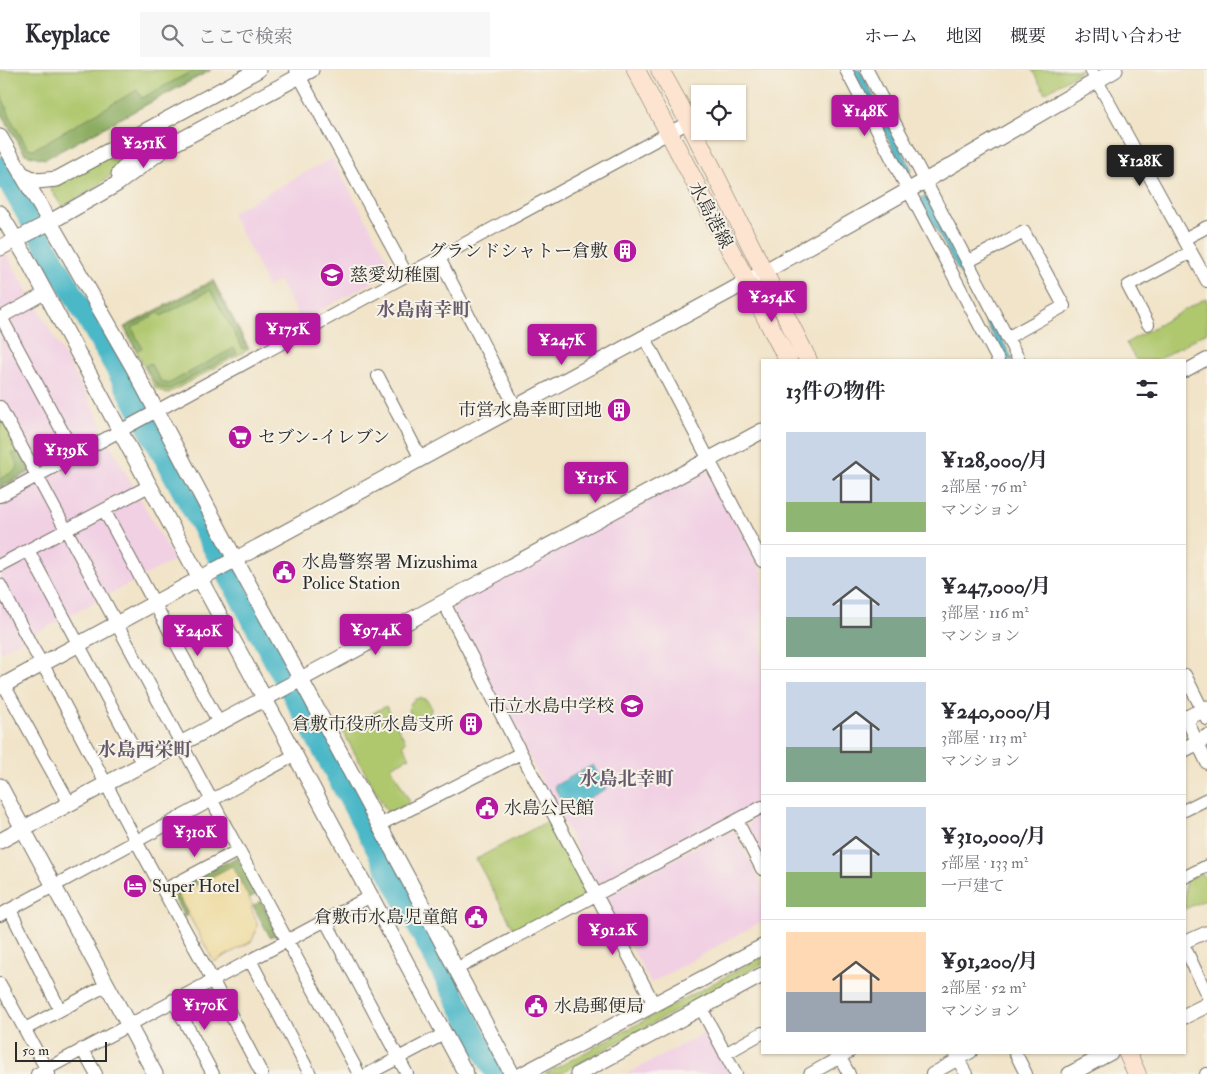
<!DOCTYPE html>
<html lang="ja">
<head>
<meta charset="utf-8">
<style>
  :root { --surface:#fff; --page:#f7f7f7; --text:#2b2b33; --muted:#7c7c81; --line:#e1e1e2; --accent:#b5179e }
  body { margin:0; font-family:"IM FELL Double Pica","Noto Serif JP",serif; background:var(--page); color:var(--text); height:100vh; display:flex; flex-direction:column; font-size:19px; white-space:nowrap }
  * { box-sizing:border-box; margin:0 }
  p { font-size:16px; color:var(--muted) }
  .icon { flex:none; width:28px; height:28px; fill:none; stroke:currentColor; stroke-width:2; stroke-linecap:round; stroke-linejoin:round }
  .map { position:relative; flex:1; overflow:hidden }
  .side { position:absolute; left:761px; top:289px; width:425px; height:695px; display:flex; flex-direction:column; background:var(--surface); border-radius:0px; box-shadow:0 1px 4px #0004 }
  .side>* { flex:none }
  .tools { position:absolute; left:691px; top:15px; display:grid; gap:10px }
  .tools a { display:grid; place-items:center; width:55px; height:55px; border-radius:0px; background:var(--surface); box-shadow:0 1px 4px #0004; font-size:25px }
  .scale { position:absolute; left:15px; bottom:12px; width:92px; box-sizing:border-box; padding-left:5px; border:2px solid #2b2b2b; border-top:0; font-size:14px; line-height:18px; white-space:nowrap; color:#2b2b2b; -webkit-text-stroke:4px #f7f3e8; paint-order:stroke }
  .price { position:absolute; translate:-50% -42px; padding:0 11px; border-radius:5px; background:var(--accent); color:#fff; font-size:16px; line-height:32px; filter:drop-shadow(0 1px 2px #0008) }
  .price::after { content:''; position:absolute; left:50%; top:30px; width:15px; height:11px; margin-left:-8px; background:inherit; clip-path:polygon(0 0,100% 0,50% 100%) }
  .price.selected { background:#222; color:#fff }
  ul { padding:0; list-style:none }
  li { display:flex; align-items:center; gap:15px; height:125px; padding:0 25px }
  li+li { border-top:1px solid var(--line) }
  li span { display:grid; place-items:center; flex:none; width:140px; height:100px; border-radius:0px; color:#555 }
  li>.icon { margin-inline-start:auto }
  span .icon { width:60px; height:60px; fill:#fffc; stroke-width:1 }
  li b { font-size:21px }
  h2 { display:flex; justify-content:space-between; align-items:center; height:60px; padding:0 25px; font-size:21px }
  header { display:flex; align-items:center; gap:30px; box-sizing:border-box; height:70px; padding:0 25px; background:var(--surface); border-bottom:1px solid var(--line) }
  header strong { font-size:24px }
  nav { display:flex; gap:28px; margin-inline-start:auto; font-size:18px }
  .search { width:350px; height:45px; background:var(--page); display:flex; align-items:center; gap:12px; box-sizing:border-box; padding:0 18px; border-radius:0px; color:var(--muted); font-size:19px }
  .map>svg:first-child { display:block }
  .built { fill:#f1d0e4 }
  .green { fill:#afc76d; stroke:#6d794c }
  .forest { fill:#8bac60; stroke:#5b6c46 }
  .sand { fill:#eeda9e; stroke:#8c8264 }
  .water { fill:#4cb8c8; stroke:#3c727a }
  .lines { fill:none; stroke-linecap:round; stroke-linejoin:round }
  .stream { stroke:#4cb8c8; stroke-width:4 }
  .river { stroke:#4cb8c8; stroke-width:22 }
  .minor-casing { stroke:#706c62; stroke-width:14 }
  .tertiary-casing { stroke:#706c62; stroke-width:17 }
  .secondary-casing { stroke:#706c62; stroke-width:19 }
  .minor { stroke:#fff; stroke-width:12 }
  .tertiary { stroke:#fff; stroke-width:15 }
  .secondary { stroke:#fde4d1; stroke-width:18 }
  .labels { text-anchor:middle; stroke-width:4; stroke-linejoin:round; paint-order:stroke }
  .street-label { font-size:18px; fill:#2b2b2b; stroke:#f7f3e8 }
  .poi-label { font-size:18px; fill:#2b2b2b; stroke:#f7f3e8; text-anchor:start }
  .neighbourhood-label { font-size:19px; font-weight:bold; fill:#65596c; stroke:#f7f3e8 }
</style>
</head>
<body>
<header>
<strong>Keyplace</strong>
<div class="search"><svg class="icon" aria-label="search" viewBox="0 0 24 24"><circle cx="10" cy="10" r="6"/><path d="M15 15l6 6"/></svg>ここで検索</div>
<nav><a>ホーム</a><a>地図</a><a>概要</a><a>お問い合わせ</a></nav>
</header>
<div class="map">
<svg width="1207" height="1004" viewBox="0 0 1207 1004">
  <rect width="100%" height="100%" fill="#f7f3e8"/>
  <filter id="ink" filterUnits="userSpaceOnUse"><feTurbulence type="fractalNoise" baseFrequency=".02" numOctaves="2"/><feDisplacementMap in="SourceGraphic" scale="10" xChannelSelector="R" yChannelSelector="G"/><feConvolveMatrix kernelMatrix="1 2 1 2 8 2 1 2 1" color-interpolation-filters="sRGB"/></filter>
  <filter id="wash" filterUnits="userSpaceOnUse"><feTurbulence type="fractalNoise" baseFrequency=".0096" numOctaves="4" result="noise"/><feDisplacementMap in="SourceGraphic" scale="20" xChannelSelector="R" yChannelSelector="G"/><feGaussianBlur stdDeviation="1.12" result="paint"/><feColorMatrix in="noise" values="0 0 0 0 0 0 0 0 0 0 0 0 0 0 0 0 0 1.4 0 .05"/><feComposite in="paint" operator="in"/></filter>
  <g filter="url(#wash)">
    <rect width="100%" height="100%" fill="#f1e4c9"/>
    <path class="built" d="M332 88 392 197 387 204 301 251 279 211 267 217 256 191 231 143Z
      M0 174 37 236 101 352 102 360 174 490 0 582Z
      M703 400 712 405 762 502V730L603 815 595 812 452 541 456 532Z
      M762 741V785L748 758 752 747Z
      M727 760 735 763 762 815V851L651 913 607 833 610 824Z
      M708 961 731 1004H627Z"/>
    <path class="green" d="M0 0H211L45 89 25 84 0 42Z
      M1032 0H1082L1045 23Z
      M141 72 115 102 93 119 62 137 49 116Z
      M213 210 249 279 167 324 155 318 124 257Z
      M1206 228 1207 230V262L1157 290H1136L1126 273Z
      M0 345 31 401 0 418Z
      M409 639a11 11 0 1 1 22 0a11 11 0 1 1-22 0Z
      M386 636 406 672 403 675 410 687 391 697 410 732 388 744 342 660Z
      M552 749 589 820 586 826 516 863 476 789Z
      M1202 803 1207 814V829L1185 839V811Z
      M762 887V894L559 1004H545Z"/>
    <path class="forest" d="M194 0H211L45 89 25 84 0 42V22L13 53 28 78 34 79 137 20 142 28Z
      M213 212 247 278 243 279 210 220 161 246 159 243 132 258 142 278 137 280 125 258Z
      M234 278 237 283 168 320 157 316 145 296 150 293 161 311 168 314Z
      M19 380 31 401 0 418V409L16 400 18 396 12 384Z
      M237 787 257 824 249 828 232 796 178 825 188 845 184 847 171 821Z
      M261 831 278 864 270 867 253 836Z"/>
    <path class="sand" d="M232 796 253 836 251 838 257 852V858L252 871 214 892 178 825Z"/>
    <path class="water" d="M853 0H860L912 100 906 104Z
      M926 125 1013 290H1006L920 129Z
      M593 695 606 719 566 740 554 716Z"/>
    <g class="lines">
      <path class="stream" d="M0 114 27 160
        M30 166 143 361 215 495
        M218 501 280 616
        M283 623 488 1004"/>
      <path class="river" d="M0 97 116 298 387 798 496 1004"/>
    </g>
  </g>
  <g filter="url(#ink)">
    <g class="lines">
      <g class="minor-casing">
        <path id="minor" d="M296 0 407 205
          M846 0 903 110 998 290
          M867 0 1019 290
          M1091 0 1207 211
          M1184 169 1207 157
          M439 188 516 338
          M967 192 1024 162 1064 236 1007 268
          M1 247 75 385
          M0 248 45 223
          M1148 254 1128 216 1191 182
          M645 268 762 491
          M1185 301 1207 289
          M378 306 421 389
          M0 337 359 1004
          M0 426 689 52
          M104 440 219 653
          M28 480 143 695
          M0 495 149 416
          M0 515 31 575 52 611 136 771 206 898 262 1004
          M444 533 521 683 654 934
          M1185 605 1207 649
          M4 615 70 734
          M1185 646 1207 693
          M1185 740 1207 729
          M737 751 762 799
          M379 755 521 683
          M1185 807 1207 796
          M164 820 239 780
          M10 840 60 940
          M0 845 295 685
          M325 850 407 1004
          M1185 872 1207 862
          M1185 878 1207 925
          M250 890 310 1004
          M456 899 762 737
          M0 914 49 1004
          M173 930 213 1004
          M701 938 736 1004
          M25 959 107 915
          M82 979 96 1004
          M837 982 849 1004
          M1015 982 1026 1004
          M725 984 762 963
          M955 984 966 1004
          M37 1004 371 826
          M368 1004 444 964
          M810 1004 849 982
          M932 1004 971 982
          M1206 1004H1207"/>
      </g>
      <g class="tertiary-casing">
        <path id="tertiary" d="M0 67 55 161 133 297 235 489 305 617 405 803 512 1004
          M22 104 37 111 57 109 258 0
          M119 104 162 55
          M0 143 25 185 295 685 466 1004
          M0 178 50 152 117 114 164 79 311 0
          M0 617 730 221 925 111 1115 0
          M1185 649 1207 638
          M1185 679 1207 667
          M0 716 155 1004
          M0 771 762 361
          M1185 946 1207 935
          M523 1004 762 877
          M578 1004 762 905
          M1070 1004 1111 982"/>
      </g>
      <g class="secondary-casing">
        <path id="secondary" d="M636 0 788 290
          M660 0 689 52 808 290
          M1127 982 1137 1004"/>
      </g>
      <use href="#minor" class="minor"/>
      <use href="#tertiary" class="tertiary"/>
      <use href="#secondary" class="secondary"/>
    </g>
  </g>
  <defs>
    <g id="building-disc" transform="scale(1.25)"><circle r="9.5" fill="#b5179e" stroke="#f7f3e8"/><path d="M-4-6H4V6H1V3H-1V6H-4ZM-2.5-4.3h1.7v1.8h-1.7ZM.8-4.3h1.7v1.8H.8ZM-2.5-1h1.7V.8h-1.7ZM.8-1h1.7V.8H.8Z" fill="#fff"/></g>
    <g id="school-disc" transform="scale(1.25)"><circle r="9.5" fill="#b5179e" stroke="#f7f3e8"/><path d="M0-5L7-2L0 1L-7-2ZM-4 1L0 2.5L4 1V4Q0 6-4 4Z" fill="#fff"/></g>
    <g id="supermarket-disc" transform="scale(1.25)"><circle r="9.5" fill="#b5179e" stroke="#f7f3e8"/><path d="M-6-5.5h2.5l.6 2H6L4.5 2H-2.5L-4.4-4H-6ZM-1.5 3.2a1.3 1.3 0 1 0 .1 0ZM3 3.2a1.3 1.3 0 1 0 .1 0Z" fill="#fff"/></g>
    <g id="civic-disc" transform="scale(1.25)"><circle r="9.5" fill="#b5179e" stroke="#f7f3e8"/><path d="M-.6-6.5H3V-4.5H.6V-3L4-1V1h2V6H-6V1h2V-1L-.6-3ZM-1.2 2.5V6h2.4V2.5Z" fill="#fff"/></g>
    <g id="hotel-disc" transform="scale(1.25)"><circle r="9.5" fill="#b5179e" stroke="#f7f3e8"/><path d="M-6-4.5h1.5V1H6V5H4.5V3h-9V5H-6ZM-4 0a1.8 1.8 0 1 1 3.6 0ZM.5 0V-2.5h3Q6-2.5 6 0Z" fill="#fff"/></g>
  </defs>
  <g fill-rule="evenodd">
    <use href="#building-disc" x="625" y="181"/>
    <use href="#school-disc" x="332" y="205"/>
    <use href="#building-disc" x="619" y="340"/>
    <use href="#supermarket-disc" x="240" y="367"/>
    <use href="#civic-disc" x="284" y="502"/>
    <use href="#school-disc" x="632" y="636"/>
    <use href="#building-disc" x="471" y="654"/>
    <use href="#civic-disc" x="487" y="738"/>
    <use href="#hotel-disc" x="135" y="816"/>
    <use href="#civic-disc" x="476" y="847"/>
    <use href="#civic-disc" x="536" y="936"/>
  </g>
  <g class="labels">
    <g class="street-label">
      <text transform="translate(711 145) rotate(62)" y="6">水島港線</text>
    </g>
    <g class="poi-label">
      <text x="608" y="187" text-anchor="end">グランドシャトー倉敷</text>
      <text x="350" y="211">慈愛幼稚園</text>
      <text x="602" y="346" text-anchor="end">市営水島幸町団地</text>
      <text x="258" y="373">セブン-イレブン</text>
      <text x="302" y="498">水島警察署 Mizushima<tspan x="302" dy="21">Police Station</tspan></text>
      <text x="614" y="642" text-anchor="end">市立水島中学校</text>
      <text x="454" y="660" text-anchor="end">倉敷市役所水島支所</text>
      <text x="504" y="744">水島公民館</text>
      <text x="152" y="822">Super Hotel</text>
      <text x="458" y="853" text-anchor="end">倉敷市水島児童館</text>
      <text x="554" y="942">水島郵便局</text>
    </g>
    <g class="neighbourhood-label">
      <text x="424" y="246">水島南幸町</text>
      <text x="145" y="686">水島西栄町</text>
      <text x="627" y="715">水島北幸町</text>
    </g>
  </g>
</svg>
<div class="tools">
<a><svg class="icon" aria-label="locate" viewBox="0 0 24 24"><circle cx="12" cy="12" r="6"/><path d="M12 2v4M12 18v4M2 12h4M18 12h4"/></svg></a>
</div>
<div class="scale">50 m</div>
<b class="price" style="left:865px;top:67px">¥148K</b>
<b class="price" style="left:144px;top:99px">¥251K</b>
<b class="price selected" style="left:1140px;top:117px">¥128K</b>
<b class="price" style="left:772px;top:253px">¥254K</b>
<b class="price" style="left:288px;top:285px">¥175K</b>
<b class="price" style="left:562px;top:296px">¥247K</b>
<b class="price" style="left:66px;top:406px">¥139K</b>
<b class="price" style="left:596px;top:434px">¥115K</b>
<b class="price" style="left:376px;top:586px">¥97.4K</b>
<b class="price" style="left:198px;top:587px">¥240K</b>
<b class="price" style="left:195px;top:788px">¥310K</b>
<b class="price" style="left:613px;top:886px">¥91.2K</b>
<b class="price" style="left:205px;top:961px">¥170K</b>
<section class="side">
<h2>13件の物件<svg class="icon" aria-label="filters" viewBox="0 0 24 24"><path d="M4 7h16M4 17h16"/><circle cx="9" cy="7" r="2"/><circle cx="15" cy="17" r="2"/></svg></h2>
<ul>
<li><span style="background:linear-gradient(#c9d6e8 70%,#8fb573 0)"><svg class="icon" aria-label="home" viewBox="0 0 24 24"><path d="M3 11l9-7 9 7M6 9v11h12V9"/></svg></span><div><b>¥128,000/月</b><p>2部屋 · 76 m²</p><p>マンション</p></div></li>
<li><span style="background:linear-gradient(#c9d6e8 60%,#7fa58c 0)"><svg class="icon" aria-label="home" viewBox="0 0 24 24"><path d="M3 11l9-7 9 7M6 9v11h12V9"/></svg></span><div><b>¥247,000/月</b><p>3部屋 · 116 m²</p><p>マンション</p></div></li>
<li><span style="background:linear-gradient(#c9d6e8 65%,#7fa58c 0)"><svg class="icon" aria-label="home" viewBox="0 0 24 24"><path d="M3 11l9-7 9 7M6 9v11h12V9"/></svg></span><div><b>¥240,000/月</b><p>3部屋 · 113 m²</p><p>マンション</p></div></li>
<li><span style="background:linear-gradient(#c9d6e8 65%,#8fb573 0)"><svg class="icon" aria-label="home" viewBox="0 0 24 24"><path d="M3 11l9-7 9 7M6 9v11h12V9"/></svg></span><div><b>¥310,000/月</b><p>5部屋 · 133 m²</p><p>一戸建て</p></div></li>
<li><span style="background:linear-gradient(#ffd9b3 60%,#9aa5b1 0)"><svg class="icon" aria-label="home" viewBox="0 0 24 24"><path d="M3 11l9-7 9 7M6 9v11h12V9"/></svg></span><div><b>¥91,200/月</b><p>2部屋 · 52 m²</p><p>マンション</p></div></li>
</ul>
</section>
</div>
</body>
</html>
